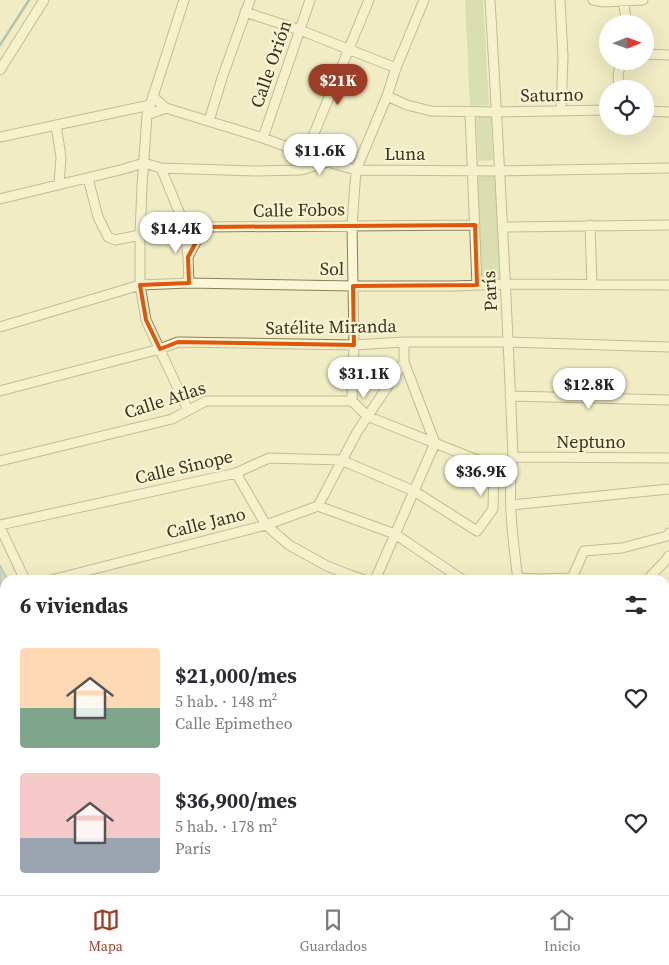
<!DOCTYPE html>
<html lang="es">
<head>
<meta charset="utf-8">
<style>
  :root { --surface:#fff; --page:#f7f7f7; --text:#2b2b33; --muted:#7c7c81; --line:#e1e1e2; --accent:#9c3e27 }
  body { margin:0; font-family:"Source Serif 4",serif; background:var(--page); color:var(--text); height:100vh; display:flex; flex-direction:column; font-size:19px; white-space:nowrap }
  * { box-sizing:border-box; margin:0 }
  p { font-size:16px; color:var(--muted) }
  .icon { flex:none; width:28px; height:28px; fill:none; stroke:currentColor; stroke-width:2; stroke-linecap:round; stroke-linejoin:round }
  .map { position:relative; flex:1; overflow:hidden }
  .sheet { position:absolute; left:0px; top:575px; width:670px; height:320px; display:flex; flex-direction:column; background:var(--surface); border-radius:15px 15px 0 0; box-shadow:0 5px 20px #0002 }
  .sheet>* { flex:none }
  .needle { width:32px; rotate:89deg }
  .buttons { position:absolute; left:599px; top:15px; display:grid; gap:10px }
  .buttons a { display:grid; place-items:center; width:55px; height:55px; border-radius:50%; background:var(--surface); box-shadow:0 5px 20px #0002; font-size:25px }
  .price { position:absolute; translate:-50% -42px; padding:0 11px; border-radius:18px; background:#fff; color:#222; font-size:16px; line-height:32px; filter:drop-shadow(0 1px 2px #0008) }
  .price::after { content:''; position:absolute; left:50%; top:30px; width:15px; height:11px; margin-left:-8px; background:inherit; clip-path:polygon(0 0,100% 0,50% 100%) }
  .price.current { background:var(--accent); color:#fff }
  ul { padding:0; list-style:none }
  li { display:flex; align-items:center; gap:15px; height:125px; padding:0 20px }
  li span { display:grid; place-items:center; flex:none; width:140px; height:100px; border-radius:5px; color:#555 }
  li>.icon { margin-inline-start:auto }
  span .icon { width:60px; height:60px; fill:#fffc; stroke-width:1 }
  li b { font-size:21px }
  h2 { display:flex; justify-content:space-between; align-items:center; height:60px; padding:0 20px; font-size:21px }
  .dock { display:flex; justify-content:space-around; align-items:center; height:70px; border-top:1px solid var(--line); background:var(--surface); font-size:14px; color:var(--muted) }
  .dock a { display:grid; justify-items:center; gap:2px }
  .dock .current { color:var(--accent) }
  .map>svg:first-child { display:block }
  .green { fill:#bdce97 }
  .water { fill:#a6c3c0; stroke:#6c9190 }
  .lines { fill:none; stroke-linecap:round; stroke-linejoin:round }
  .stream { stroke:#6c9190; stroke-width:2.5 }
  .minor-casing { stroke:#8b7e59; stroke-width:11 }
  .major-casing { stroke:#594b2e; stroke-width:14 }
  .minor { stroke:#faf7d7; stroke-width:9 }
  .major { stroke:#f4ea9b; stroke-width:11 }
  .marked { fill:none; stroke:#df570d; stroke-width:4; stroke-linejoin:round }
  .labels { text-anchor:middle; stroke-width:4.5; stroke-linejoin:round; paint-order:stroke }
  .street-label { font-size:18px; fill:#3a321e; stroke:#f7f4d4 }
</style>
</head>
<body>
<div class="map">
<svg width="669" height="895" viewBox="0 0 669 895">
  <rect width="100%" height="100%" fill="#f0ecc4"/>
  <path class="green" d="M465 0H483L489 105 470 106Z
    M491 114 493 160 478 161 476 115Z
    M496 173 500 279 480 280 476 174Z"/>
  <path class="water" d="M0 565 8 580H5V607L0 597Z"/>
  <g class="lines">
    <path class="stream" d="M0 45 29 0"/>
    <g class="minor-casing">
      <path id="minor" d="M184 0 147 115 142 186 140 235V285L146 320 188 410
        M490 0C499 152 507 305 513 457 507 496 513 541 518 580
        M560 0 563 57 561 111
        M593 0 604 2 643 0
        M623 0 627 24
        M245 12 300 30 396 68
        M645 54 669 55
        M0 70 44 0
        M620 89C617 79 617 70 623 61
        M387 96 407 105 431 111 497 112 608 110
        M153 97 166 108 263 138 328 162
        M645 111 669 112
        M470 112 477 285
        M147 115 166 108
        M209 121 222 78 250 0
        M56 125 61 157 59 185
        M0 137 150 105
        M263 138 310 0
        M306 153 369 0
        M161 168 184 224 188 257 189 283
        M88 178 98 217 108 237 115 240 140 235
        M0 199 120 170 144 163 161 168 257 171 301 170 328 162 356 170 500 171 669 168
        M184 224 204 227 475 225
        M590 225 592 285
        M503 227 669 225
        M188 257 204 227
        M0 327 140 285 189 283 353 286H453L506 284 669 285
        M0 391 160 349 178 342 354 345 404 342H508L669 347
        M510 396 669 400
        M352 401 354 345 352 225 356 170 387 96 396 68 424 0
        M513 457 669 458
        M0 461 172 419 206 401H352L367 416 510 473
        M236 473 266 525 289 545 327 566 350 575 365 580
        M511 505 669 489
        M318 506 395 534 463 580
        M0 525 236 473 269 458 341 460 414 491 477 531 493 509 494 466
        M0 527 25 580
        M517 578 539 579 572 578 584 551 622 548 667 536 669 533
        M51 580 266 525 318 506 357 432 404 362V342
        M375 580 435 443 404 362
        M647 580 666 560 669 556
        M665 775H669
        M182 890 185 895
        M553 890V895
        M570 890V895
        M592 895 593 890"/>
    </g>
    <g class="major-casing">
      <path id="major" d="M0 684 5 694
        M99 890 102 895"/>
    </g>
    <use href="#minor" class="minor"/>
    <use href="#major" class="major"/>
  </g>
  <path d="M0 0H669V895H0ZM475 225 477 285 353 286 354 345 178 342 160 349 146 320 140 285 189 283 188 257 204 227Z" fill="#f0ecc4" fill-opacity=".55" fill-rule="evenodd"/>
  <path class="marked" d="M475 225 477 285 353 286 354 345 178 342 160 349 146 320 140 285 189 283 188 257 204 227Z"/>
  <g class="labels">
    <g class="street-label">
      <text transform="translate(271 64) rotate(-71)" y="6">Calle Orión</text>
      <text transform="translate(552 95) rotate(-1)" y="6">Saturno</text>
      <text x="405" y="160">Luna</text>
      <text transform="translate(299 210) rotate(-1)" y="6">Calle Fobos</text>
      <text transform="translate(332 269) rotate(1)" y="6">Sol</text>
      <text transform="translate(490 291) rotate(-93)" y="6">París</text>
      <text transform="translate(331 327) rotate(-1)" y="6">Satélite Miranda</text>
      <text transform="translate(165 400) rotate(-18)" y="6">Calle Atlas</text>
      <text x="591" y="448">Neptuno</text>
      <text transform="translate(184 467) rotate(-13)" y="6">Calle Sinope</text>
      <text transform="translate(206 523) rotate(-14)" y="6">Calle Jano</text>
    </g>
  </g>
</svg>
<div class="buttons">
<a><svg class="needle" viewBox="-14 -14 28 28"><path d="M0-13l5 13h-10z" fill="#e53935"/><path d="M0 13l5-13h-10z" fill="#7c7c81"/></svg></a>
<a><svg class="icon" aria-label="locate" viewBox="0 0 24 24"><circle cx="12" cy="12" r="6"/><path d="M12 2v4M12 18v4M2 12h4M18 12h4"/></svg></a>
</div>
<b class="price current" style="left:338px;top:106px">$21K</b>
<b class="price" style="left:320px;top:176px">$11.6K</b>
<b class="price" style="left:176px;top:254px">$14.4K</b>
<b class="price" style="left:364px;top:399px">$31.1K</b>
<b class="price" style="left:589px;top:410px">$12.8K</b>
<b class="price" style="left:481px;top:497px">$36.9K</b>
<section class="sheet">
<h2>6 viviendas<svg class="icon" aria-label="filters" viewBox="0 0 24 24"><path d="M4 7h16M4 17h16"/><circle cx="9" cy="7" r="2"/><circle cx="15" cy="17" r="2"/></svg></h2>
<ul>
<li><span style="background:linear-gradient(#ffd9b3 60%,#7fa58c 0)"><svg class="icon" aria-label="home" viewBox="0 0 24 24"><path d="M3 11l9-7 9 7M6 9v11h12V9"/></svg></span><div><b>$21,000/mes</b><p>5 hab. · 148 m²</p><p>Calle Epimetheo</p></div><svg class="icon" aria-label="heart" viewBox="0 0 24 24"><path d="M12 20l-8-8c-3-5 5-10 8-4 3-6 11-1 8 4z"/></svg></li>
<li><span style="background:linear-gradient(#f6c9c9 65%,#9aa5b1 0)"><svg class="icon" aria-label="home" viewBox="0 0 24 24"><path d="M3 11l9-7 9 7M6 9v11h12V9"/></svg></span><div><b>$36,900/mes</b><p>5 hab. · 178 m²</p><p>París</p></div><svg class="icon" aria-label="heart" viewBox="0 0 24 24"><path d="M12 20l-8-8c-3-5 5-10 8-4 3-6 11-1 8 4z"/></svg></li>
</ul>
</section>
</div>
<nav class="dock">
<a class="current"><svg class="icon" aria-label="map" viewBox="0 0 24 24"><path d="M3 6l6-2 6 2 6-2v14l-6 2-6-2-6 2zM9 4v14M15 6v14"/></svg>Mapa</a>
<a><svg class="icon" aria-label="saved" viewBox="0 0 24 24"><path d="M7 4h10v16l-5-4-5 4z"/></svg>Guardados</a>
<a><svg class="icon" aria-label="home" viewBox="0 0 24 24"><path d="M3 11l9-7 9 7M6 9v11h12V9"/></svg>Inicio</a>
</nav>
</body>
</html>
